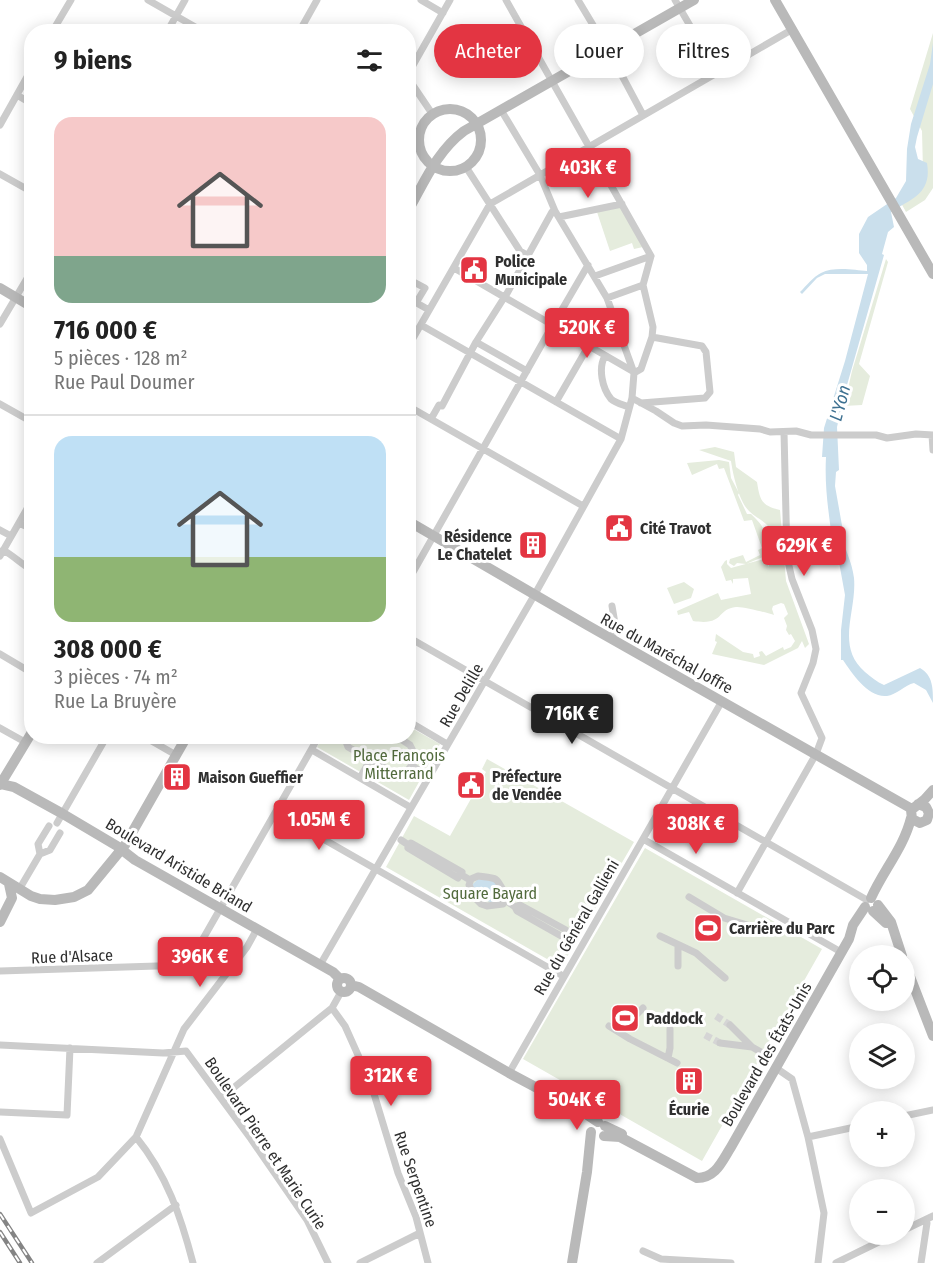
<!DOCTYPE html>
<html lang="fr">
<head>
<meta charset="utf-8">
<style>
  :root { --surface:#fff; --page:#f6f6f6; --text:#222; --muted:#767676; --line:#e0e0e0; --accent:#e33542 }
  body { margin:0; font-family:"Fira Sans Condensed",sans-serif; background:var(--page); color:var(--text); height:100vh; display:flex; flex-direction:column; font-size:22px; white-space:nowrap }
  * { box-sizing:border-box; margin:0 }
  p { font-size:20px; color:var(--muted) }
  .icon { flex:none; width:33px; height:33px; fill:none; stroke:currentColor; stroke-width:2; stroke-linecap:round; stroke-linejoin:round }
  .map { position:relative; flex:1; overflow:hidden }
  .sheet { position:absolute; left:24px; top:24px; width:392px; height:720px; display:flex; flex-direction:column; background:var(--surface); border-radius:24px; box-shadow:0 3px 15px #0003 }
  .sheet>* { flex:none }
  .top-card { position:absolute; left:434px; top:24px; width:410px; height:54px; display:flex; gap:12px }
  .fabs { position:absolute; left:849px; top:945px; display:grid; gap:12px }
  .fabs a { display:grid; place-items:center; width:66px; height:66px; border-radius:50%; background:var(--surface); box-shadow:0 3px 15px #0003; font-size:30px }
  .price { position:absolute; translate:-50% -51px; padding:0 14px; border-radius:6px; background:var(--accent); color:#fff; font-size:20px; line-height:39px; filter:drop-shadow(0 2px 3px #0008) }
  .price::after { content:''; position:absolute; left:50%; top:36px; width:18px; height:14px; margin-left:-9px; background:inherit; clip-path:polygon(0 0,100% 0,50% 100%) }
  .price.active { background:#222; color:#fff }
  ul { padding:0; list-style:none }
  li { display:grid; align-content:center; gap:12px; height:318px; padding:0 30px }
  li+li { border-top:2px solid var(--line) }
  li span { display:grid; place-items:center; height:186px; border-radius:18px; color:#555 }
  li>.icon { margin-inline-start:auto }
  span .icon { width:108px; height:108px; fill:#fffc; stroke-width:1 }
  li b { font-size:26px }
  h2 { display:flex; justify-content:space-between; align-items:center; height:72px; padding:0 30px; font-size:26px }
  .chip { padding:0 21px; border-radius:27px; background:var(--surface); box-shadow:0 3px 15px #0003; font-size:21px; line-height:54px }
  .chip.active { background:var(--accent); color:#fff }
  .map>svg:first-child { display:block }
  .green { fill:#e5ecdd }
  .water { fill:#cadfec }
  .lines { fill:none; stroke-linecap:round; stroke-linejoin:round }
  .street-tunnel { stroke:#d5d5d5; stroke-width:7; stroke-dasharray:7 3.5; stroke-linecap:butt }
  .street { stroke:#ccc; stroke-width:7 }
  .secondary { stroke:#b9b9b9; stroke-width:10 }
  .rail-casing { stroke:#848484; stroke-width:4.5 }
  .rail { stroke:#fff; stroke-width:2; stroke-dasharray:7; stroke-linecap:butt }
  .labels { text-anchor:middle; stroke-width:6; stroke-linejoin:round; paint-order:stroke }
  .poi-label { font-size:16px; font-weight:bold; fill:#2f2f2f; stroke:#fff; text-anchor:start }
  .street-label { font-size:16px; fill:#2f2f2f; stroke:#fff }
  .park-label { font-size:16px; fill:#526b3d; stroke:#fff }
  .water-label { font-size:18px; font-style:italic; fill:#3e7191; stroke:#fff }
</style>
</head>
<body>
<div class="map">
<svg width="933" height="1263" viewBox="0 0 933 1263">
  <rect width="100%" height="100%" fill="#fff"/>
  <path class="green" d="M933 33V188L925 200 906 212 901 203 923 171 922 131 910 109Z
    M620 207 643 247 634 249 632 243 610 251 597 212Z
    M886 259 888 262 859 364 870 376 862 405 844 406 852 371Z
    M715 447 734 452 736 467 757 482C760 501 762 506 780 510L786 581 809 644 805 648 802 641 798 648 764 665 712 654 717 642 715 641 716 634 743 652 753 654 754 658 760 656 759 652 762 651 766 656 783 647 784 650 791 647 795 641 791 634 789 635 786 630 787 626 784 618 788 614 784 604 781 603 773 606 772 609 774 615C768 613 742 606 736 607 716 609 725 626 693 621L689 612 678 615 677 611 718 593 721 600 751 594 748 578 733 579V584L731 580 726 581 721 567 725 561 727 560V564L731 568 764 559 769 567 768 526C763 520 755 517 749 511 739 501 733 475 731 461L699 450Z
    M719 460 729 462 731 478 739 493 738 495 747 514H751C770 532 764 533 763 557L746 564 737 563 734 566 729 563 730 559 743 555 746 562 760 555 758 550 762 548 752 520 744 521 724 468 719 469 717 464 692 475 687 463Z
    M684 582 694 589 691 598 674 604 667 588Z
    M408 726 440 744 409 800 317 747 323 737 408 736Z
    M487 759 634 842 561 967 386 867 414 816 450 836 486 772 482 769Z
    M645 848 822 949 702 1161 523 1059Z"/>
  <path class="water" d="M933 43V84L917 137 915 147 918 159 927 163C932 193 913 198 891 212L894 227 888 232 882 254 884 255 847 385 837 427 839 470 836 472 835 486 843 531 839 533C845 548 852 562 854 578 857 612 835 646 865 672 871 677 877 682 884 685L920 668C933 675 933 689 933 703L926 690 914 683C905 685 896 695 887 696 868 698 852 673 843 660H841V630L845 595 839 562 835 561C831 526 824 493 826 457H822L824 428 845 361 868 274H825L817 278 802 294 800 292C806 286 813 277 821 273 834 266 855 270 867 271V265L859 253V234L868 217 896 198 906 181 907 149 911 124 930 64Z
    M478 879 494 881 504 896 502 901 494 903 480 899 472 885Z"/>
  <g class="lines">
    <path class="street-tunnel" d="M716 1016 730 1025
      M705 1035 720 1043"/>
    <path class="street" d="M148 0 204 32
      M421 0 443 13
      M506 0 651 256
      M578 0 611 55 643 115
      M675 0 717 72
      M52 32 71 0
      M167 32 185 0
      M299 32 317 0
      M408 74 450 0
      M408 78 433 115
      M17 95 32 104
      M501 110 540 175 555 211 607 298 643 285
      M0 125 32 68
      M408 137 419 139
      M466 167 520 251 527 255
      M0 174 32 192
      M559 217 622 204
      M454 268 634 372
      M595 276 651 256 643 285
      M408 279 425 288 416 303
      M505 297 552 212 555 211
      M408 298 429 310
      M0 324 32 270
      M421 325 621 439
      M553 325 588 265
      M476 342 527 371
      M408 347 490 204 793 29
      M605 356C598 368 602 388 611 399 615 403 624 405 629 407
      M634 373 641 369 652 337 653 327 643 285
      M632 398 656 411 674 423 682 426 706 425 760 429 770 432 796 431 811 435H876L887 438 916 434 933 435
      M556 402 589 345
      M641 403 705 398 710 392 706 352 702 346 652 337
      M0 404 32 422
      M408 406 583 506
      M431 419 439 405 442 406 476 342 502 301
      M932 435 933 450
      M19 523 32 529
      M0 530 11 536
      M3 550C14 556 21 564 32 570
      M0 556 32 500
      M408 581 551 328
      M408 637 867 900
      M611 638 616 629 612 606
      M0 654 32 673
      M408 721 447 744
      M0 728 25 742
      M143 736 176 755
      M344 736 348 747 392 772 397 773 408 770 415 761V755L410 745 396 736
      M312 750 410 807
      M412 766 429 776
      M360 778 370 760
      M276 812 563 976
      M57 823 107 736
      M49 826 38 844 40 854 50 850 60 833
      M643 839 841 952
      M401 840 410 846 411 843 462 872 460 874 470 880
      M410 846 408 848 458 878 460 874
      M478 876C504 879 493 878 507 895L503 904 487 906 481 904 476 899 469 885 471 879Z
      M20 888 40 854
      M737 893 816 754 822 738 801 693 813 663 816 649 812 630 792 579 787 557 784 432
      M689 897 724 918 754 927
      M508 902 505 900 515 907 517 911 563 937 568 935
      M515 907 520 905 566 930 568 935 574 938
      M660 936 696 953 725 978
      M320 965 535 594 621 439 632 398 634 373 607 298
      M678 966V946
      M0 971 188 965 319 736
      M332 1008 345 1026 371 1084 398 1173 416 1217 428 1263
      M730 1025 752 1047
      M609 1026 630 1039 677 1063
      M619 1032 643 1008
      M720 1043 752 1047 766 1055
      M0 1045 163 1053 186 1051 251 1139 307 1220 328 1263
      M668 1058 670 1048V1029
      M776 1068 792 1079 808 1137 824 1213 818 1263
      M509 1073 722 701
      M221 1098 322 1016 332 1008 341 992
      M0 1112 67 1115 70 1048
      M904 1116 933 1110
      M136 1137C167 1175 181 1217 193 1263
      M808 1137 860 1126
      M0 1139 31 1213 98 1177 136 1137 184 1029 247 947 257 929
      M904 1230 933 1216
      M643 1251 661 1259 731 1263
      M97 1263 176 1205
      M360 1263 420 1233
      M836 1263 895 1234
      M921 1263 927 1223 925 1220"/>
    <path class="secondary" d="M775 0 933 274
      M419 140a31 31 0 1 1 62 0a31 31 0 1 1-62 0Z
      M408 211C424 183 437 151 464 131L694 0
      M0 288 32 307
      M408 521 587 625 912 809
      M0 784 14 787 63 814 117 846 135 860 333 972 340 979
      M0 785 32 732
      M918 804 926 807 929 813 927 820 920 823 912 819 911 810 924 800 933 790
      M0 877 31 896 40 899 55 900 74 897 88 890 125 845 187 736
      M871 898C883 871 904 847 911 818
      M878 905 891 922 902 956
      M873 911 886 923
      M0 922 12 898 9 884
      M904 961 933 1036
      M337 985a7 7 0 1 1 14 0a7 7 0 1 1-14 0Z
      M351 985 359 987 509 1073 586 1114 598 1122
      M605 1126 622 1134
      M604 1136 620 1137 697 1178C716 1178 722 1161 731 1147L849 939 853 925 865 907
      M572 1263 587 1172 591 1132"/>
    <g class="rail-casing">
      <path id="rail" d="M0 1214 32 1263
        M0 1232 20 1263"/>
    </g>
    <use href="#rail" class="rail"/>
  </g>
  <defs>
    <g id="civic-square" transform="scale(1.5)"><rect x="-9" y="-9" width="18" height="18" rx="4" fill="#e33542" stroke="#fff"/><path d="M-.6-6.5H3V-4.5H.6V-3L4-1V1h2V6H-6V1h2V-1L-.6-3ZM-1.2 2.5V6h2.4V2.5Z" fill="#fff"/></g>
    <g id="building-square" transform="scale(1.5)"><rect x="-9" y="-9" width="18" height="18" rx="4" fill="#e33542" stroke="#fff"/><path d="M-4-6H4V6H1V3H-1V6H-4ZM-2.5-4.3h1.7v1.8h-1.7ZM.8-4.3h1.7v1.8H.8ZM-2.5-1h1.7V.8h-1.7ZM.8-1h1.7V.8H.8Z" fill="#fff"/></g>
    <g id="stadium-square" transform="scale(1.5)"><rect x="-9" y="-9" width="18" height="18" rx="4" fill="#e33542" stroke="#fff"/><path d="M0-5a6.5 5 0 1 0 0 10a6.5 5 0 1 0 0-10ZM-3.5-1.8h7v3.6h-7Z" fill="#fff"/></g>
  </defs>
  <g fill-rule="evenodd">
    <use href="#civic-square" x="474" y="270"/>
    <use href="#civic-square" x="619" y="528"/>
    <use href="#building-square" x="533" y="545"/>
    <use href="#building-square" x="177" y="777"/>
    <use href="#civic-square" x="471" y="785"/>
    <use href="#stadium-square" x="708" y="928"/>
    <use href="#stadium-square" x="625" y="1018"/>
    <use href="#building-square" x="689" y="1081"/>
  </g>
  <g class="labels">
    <g class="poi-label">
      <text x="495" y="267">Police<tspan x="495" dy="18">Municipale</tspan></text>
      <text x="640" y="534">Cité Travot</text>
      <text x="512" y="542" text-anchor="end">Résidence<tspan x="512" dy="18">Le Chatelet</tspan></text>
      <text x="492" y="782">Préfecture<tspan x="492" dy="18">de Vendée</tspan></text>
      <text x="198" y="783">Maison Gueffier</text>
      <text x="729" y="934">Carrière du Parc</text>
      <text x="646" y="1024">Paddock</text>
      <text x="689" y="1115" text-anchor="middle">Écurie</text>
    </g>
    <g class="street-label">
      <text transform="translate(667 653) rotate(29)" y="6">Rue du Maréchal Joffre</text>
      <text transform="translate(461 695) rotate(-60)" y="6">Rue Delille</text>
      <text transform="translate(179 865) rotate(31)" y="6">Boulevard Aristide Briand</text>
      <text transform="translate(576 927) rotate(-60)" y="6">Rue du Général Gallieni</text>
      <text transform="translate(72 956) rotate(-2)" y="6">Rue d'Alsace</text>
      <text transform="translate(766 1054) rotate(-60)" y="6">Boulevard des États-Unis</text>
      <text transform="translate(266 1143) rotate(56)" y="6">Boulevard Pierre et Marie Curie</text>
      <text transform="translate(416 1179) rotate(71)" y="6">Rue Serpentine</text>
    </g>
    <g class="park-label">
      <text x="399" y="761">Place François<tspan x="399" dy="18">Mitterrand</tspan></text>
      <text x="490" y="899">Square Bayard</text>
    </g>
    <g class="water-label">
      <text transform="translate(840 403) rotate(-75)" y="6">L'Yon</text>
    </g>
  </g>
</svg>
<div class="fabs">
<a><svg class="icon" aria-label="locate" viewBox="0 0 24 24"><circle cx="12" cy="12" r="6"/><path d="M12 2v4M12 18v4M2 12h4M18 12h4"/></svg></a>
<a><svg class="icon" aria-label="layers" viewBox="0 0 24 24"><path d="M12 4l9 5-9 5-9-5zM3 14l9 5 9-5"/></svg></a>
<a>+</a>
<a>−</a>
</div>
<b class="price" style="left:588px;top:199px">403K €</b>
<b class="price" style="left:587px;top:359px">520K €</b>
<b class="price" style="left:804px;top:577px">629K €</b>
<b class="price active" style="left:572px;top:745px">716K €</b>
<b class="price" style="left:319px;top:851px">1.05M €</b>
<b class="price" style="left:696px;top:855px">308K €</b>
<b class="price" style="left:200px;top:988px">396K €</b>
<b class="price" style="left:391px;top:1107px">312K €</b>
<b class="price" style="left:577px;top:1131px">504K €</b>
<div class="top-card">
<a class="chip active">Acheter</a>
<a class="chip">Louer</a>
<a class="chip">Filtres</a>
</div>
<section class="sheet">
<h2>9 biens<svg class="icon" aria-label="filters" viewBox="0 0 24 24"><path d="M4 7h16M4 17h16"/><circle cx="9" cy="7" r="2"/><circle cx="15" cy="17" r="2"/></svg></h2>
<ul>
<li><span style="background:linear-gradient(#f6c9c9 75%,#7fa58c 0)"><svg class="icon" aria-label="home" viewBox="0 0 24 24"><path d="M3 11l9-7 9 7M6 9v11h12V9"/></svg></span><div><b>716 000 €</b><p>5 pièces · 128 m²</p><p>Rue Paul Doumer</p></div></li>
<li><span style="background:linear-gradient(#bfe0f5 65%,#8fb573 0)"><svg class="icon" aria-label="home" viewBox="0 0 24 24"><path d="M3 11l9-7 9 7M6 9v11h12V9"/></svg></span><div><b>308 000 €</b><p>3 pièces · 74 m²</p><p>Rue La Bruyère</p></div></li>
</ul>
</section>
</div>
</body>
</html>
